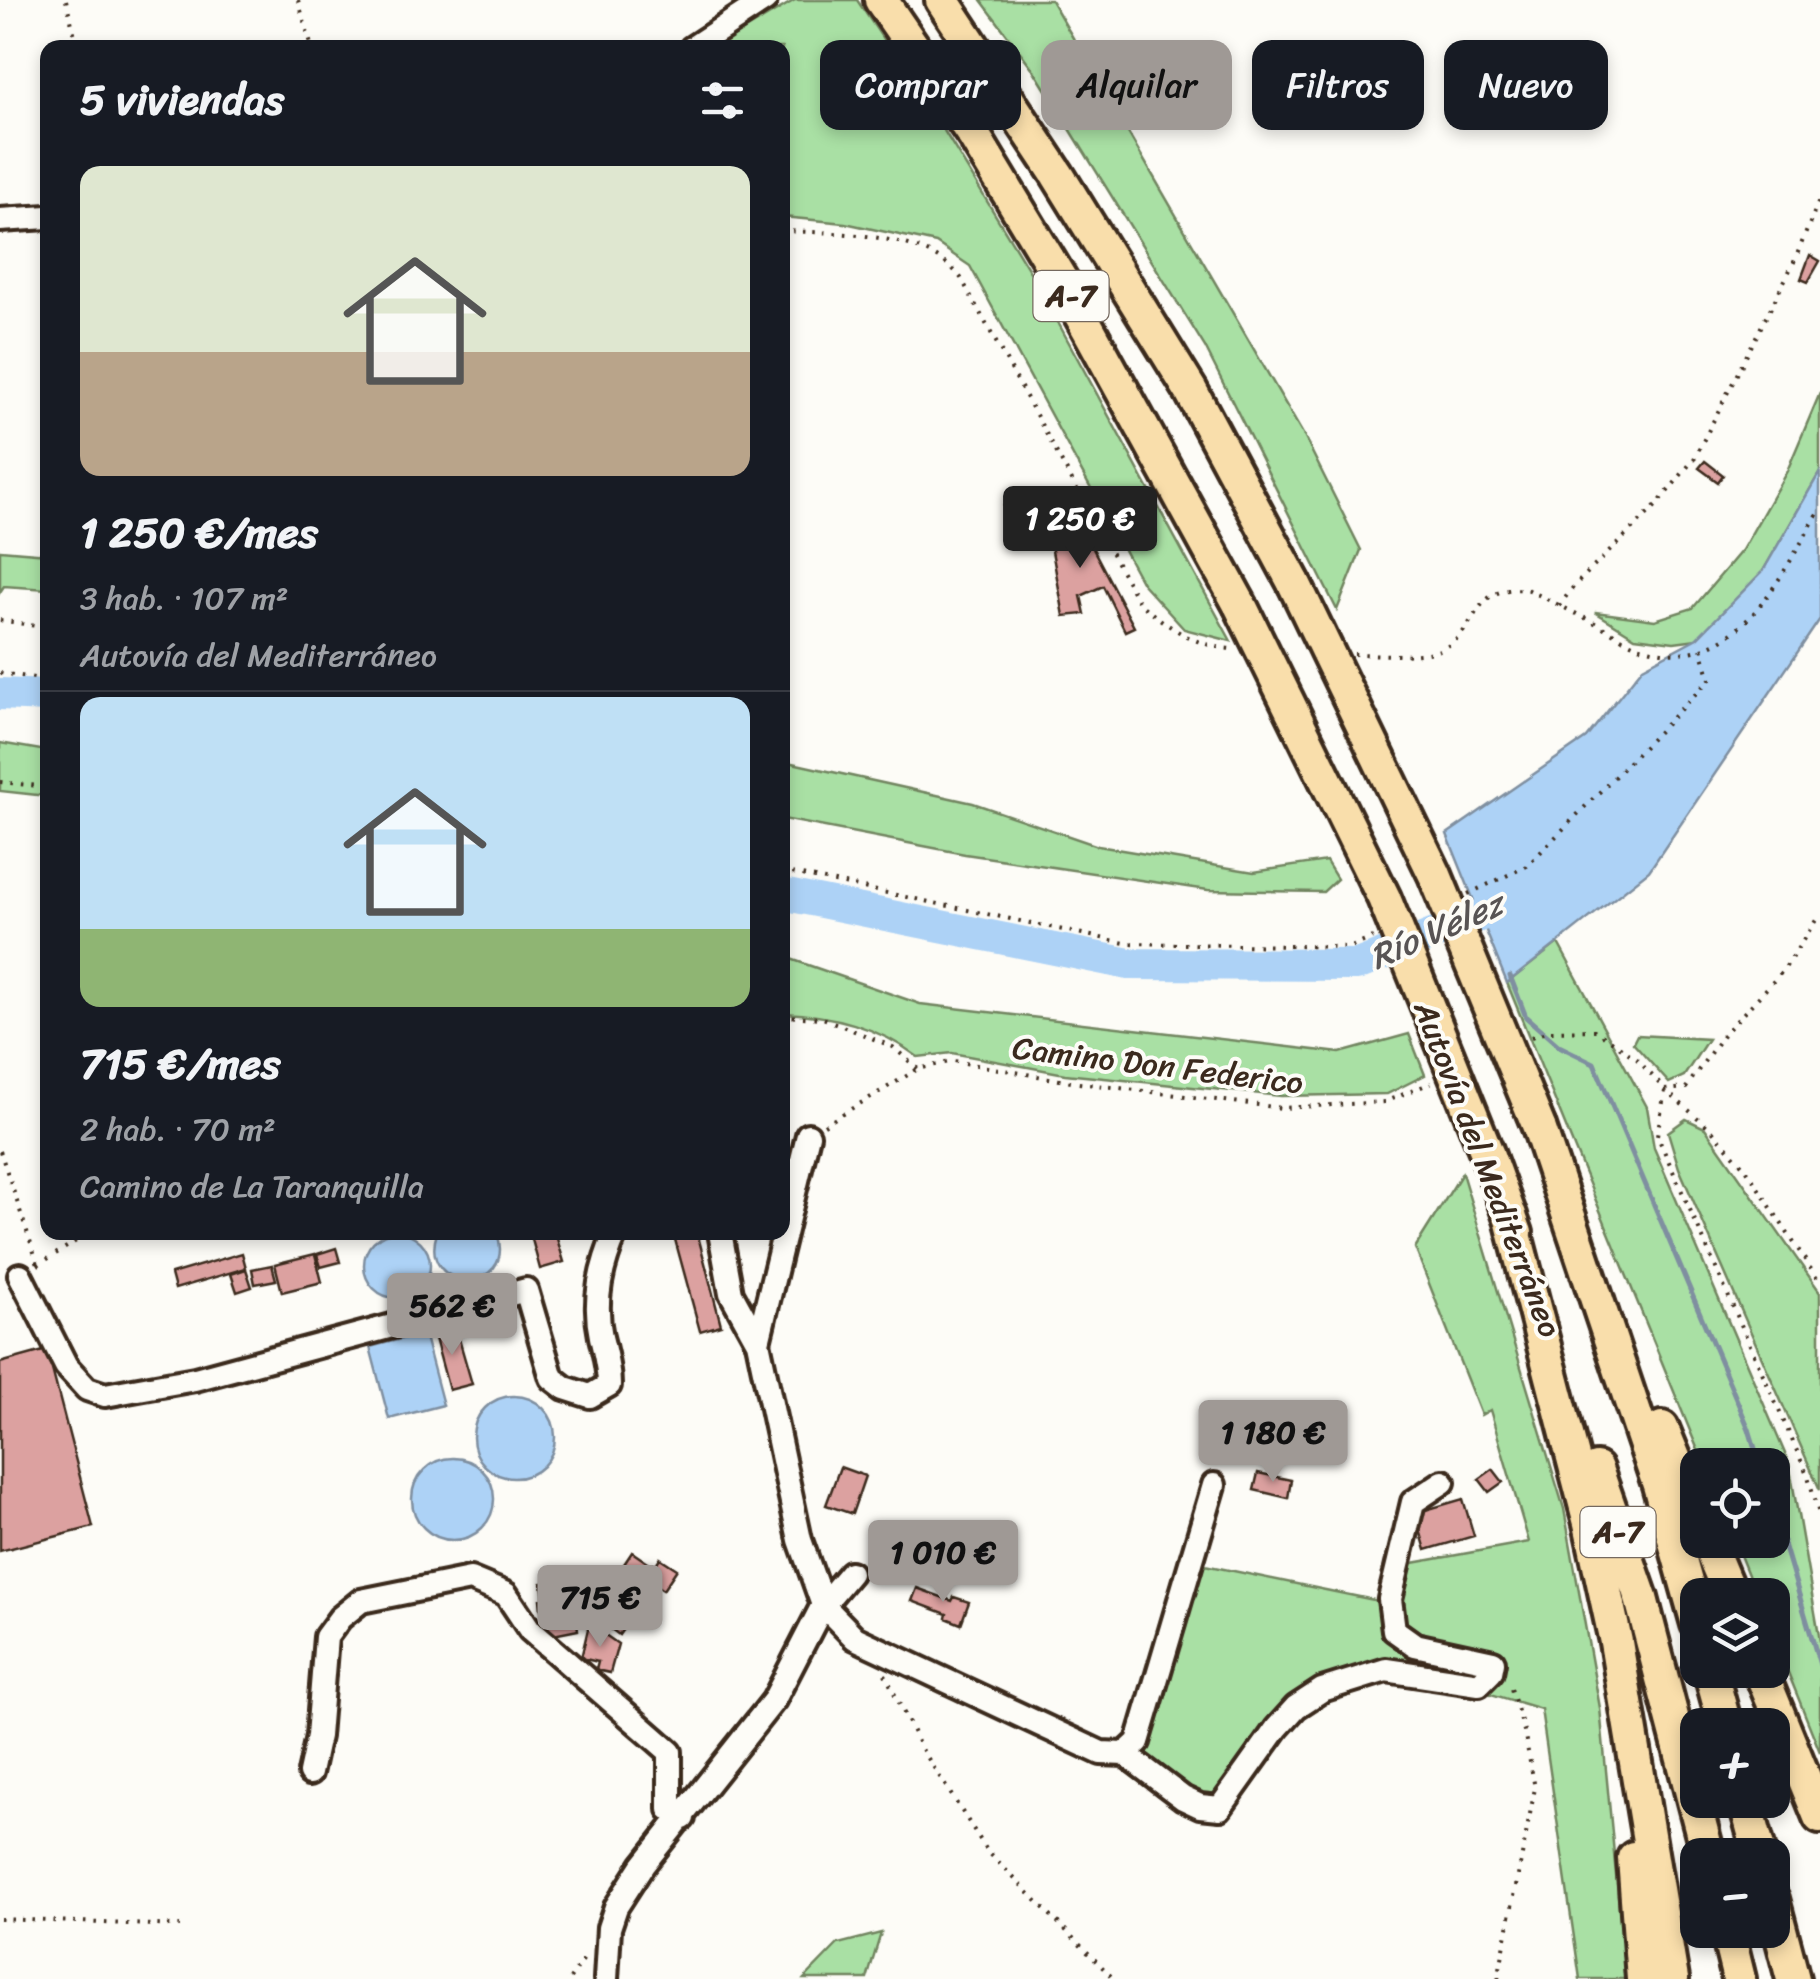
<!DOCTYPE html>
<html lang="es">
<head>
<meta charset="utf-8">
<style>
  :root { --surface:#171b24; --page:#242831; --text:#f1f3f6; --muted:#9ea1a6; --line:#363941; --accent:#9f9995 }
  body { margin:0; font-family:Sriracha,sans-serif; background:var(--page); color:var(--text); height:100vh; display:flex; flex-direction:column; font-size:38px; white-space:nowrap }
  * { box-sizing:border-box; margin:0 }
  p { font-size:32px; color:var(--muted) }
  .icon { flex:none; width:55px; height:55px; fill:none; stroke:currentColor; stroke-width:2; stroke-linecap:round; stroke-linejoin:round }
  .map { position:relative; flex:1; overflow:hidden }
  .side { position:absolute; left:40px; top:40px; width:750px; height:1200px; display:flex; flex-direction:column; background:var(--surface); border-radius:20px; box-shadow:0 5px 15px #0003 }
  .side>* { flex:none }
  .guide { position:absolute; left:820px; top:40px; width:850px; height:90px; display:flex; gap:20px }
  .controls { position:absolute; left:1680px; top:1448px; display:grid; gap:20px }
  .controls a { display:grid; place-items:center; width:110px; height:110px; border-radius:20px; background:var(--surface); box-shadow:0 5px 15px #0003; font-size:50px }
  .price { position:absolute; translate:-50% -85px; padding:0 22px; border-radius:10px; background:var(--accent); color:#111; font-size:32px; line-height:65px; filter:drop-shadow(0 2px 5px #0008) }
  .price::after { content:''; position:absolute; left:50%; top:60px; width:30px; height:22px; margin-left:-15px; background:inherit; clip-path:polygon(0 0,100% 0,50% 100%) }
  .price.selected { background:#222; color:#fff }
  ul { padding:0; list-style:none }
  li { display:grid; align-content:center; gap:20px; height:530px; padding:0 40px }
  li+li { border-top:2px solid var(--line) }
  li span { display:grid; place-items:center; height:310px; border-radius:20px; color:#555 }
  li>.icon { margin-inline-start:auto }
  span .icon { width:180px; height:180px; fill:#fffc; stroke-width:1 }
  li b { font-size:42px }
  h2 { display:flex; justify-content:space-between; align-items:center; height:120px; padding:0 40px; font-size:42px }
  .pill { padding:0 35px; border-radius:20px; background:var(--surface); box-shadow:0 5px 15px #0003; font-size:35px; line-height:90px }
  .pill.selected { background:var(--accent); color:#111 }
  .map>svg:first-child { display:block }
  .green { fill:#a9e0a4; stroke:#728561; stroke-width:2.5 }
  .water { fill:#add2f6; stroke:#7f8fa0; stroke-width:2.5 }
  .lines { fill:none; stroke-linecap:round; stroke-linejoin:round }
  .stream { stroke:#7f8fa0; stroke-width:5 }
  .river { stroke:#add2f6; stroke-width:32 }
  .building { fill:#dca1a0; stroke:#3b2a1e; stroke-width:2.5 }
  .minor-casing { stroke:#3b2a1e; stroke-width:30 }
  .highway-casing { stroke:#3b2a1e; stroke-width:40 }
  .path { stroke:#3b2a1e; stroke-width:4; stroke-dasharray:2.5 8; stroke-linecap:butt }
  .minor { stroke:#fdfcf7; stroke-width:22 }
  .highway { stroke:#f9deab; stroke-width:32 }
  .highway-bridge-casing { stroke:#3b2a1e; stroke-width:40; stroke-linecap:butt }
  .highway-bridge { stroke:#f9deab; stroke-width:32 }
  .labels { text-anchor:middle; stroke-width:8; stroke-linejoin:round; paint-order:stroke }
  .shield { fill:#fdfcf7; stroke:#75695f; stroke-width:2.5 }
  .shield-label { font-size:30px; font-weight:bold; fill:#3b2a1e }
  .street-label { font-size:32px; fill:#3b2a1e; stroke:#fdfcf7 }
  .water-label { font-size:35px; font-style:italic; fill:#585454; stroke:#fdfcf7 }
</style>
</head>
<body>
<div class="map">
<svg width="1820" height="1979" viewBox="0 0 1820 1979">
  <rect width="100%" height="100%" fill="#fdfcf7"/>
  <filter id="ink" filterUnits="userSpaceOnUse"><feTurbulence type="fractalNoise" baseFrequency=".01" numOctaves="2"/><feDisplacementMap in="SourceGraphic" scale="20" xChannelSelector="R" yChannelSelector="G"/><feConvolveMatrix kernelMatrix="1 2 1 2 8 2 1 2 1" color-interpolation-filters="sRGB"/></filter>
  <g filter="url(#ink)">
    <path class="green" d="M795 0H857L940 124 1035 280 1231 641 1184 629 1142 583 970 266 936 243 845 223 783 217 782 48 716 47Z
      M981 0H1051L1303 434 1361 550 1337 610 1205 347 1033 69Z
      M1820 393V472L1763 571 1697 639 1674 642 1635 637 1595 612 1655 620 1693 608 1742 550 1787 471Z
      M0 550 47 554V589L4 586 0 592Z
      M0 743 47 751V796L0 791Z
      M783 761 973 803 1098 846 1254 872 1326 861 1337 879 1323 892 1208 890 965 854 783 819Z
      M1558 943 1647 1107 1654 1148 1789 1463 1820 1641V1752L1773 1635 1772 1595H1756L1734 1540H1772V1465H1704L1507 983Z
      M782 956 920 1004 1340 1053 1409 1034 1425 1075 1387 1094 1281 1096 1065 1074 952 1053 918 1057C876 1026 834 1015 783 1013Z
      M1637 1035 1708 1039 1684 1076 1669 1083 1633 1043Z
      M1686 1119 1705 1128 1820 1292V1490L1679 1168 1668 1132Z
      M1462 1173 1564 1509 1600 1708 1626 1979H1580L1541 1709 1404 1668 1312 1695 1219 1817 1144 1759 1195 1563 1379 1601 1402 1565 1529 1542 1490 1410 1481 1415 1415 1248Z
      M881 1933 867 1979H804L838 1944Z"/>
    <path class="water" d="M1820 472V619L1649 871 1507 983 1447 834 1586 738 1643 667 1697 638 1763 571Z
      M364 1265a33 33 0 1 1 66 0a33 33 0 1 1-66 0Z
      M437 1233H497C518 1295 417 1295 437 1233Z
      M424 1333 443 1405 389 1419 370 1347Z
      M473 1437a41 41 0 1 1 82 0a41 41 0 1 1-82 0Z
      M412 1499a41 41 0 1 1 82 0a41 41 0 1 1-82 0Z"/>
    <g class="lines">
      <path class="stream" d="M1510 976 1526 1017 1559 1046 1594 1063 1749 1429 1760 1465
        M1772 1504 1820 1665"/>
      <path class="river" d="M0 694 48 696
        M782 894 1129 964 1357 965 1487 913 1516 895"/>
    </g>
    <path class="building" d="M1810 255 1820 261 1808 282 1801 279Z
      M1705 461 1723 475 1718 482 1699 468Z
      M1028 499 1035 519 1008 526 1004 506Z
      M1078 520 1134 627 1125 631 1103 586 1081 596 1085 614 1064 616 1048 529Z
      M530 1232H555L564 1262 540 1269Z
      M673 1232H697L721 1325 700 1331Z
      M336 1248 340 1262 321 1267 317 1254Z
      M242 1253 246 1268 175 1289 171 1274Z
      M315 1254 322 1282 282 1292 275 1264Z
      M272 1265 276 1280 255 1284 252 1269Z
      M246 1269 252 1287 237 1292 231 1274Z
      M455 1325 472 1384 449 1390 433 1331Z
      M47 1350 93 1527 0 1551V1363Z
      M1248 1423 1285 1431 1281 1448 1245 1440Z
      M840 1467 865 1476 852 1514 826 1505Z
      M1493 1469 1503 1482 1489 1492 1479 1479Z
      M1258 1473 1291 1480 1288 1498 1254 1490Z
      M1463 1499 1474 1536 1426 1550 1415 1513Z
      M632 1552 654 1567 660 1558 677 1569 663 1590 654 1584 619 1635 611 1629 618 1619 597 1605Z
      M582 1579 580 1594 574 1595 578 1630 548 1636 545 1608 541 1609 540 1599 544 1598 542 1583Z
      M917 1588 952 1601 954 1597 969 1602 961 1624 946 1618 947 1614 912 1601Z
      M594 1627 618 1644 610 1673 596 1670 598 1662 581 1658 588 1629Z"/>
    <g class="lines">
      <g class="minor-casing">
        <path id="minor" d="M692 48 765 0
          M0 220 48 217
          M808 1135 758 1342 800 1540 823 1605 855 1638 1101 1753 1125 1754 1183 1798 1200 1806 1220 1808 1277 1728 1296 1707 1322 1690 1386 1670 1479 1684 1491 1672 1493 1662 1415 1645 1394 1630 1390 1599 1413 1502 1443 1482
          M720 1232 731 1293 758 1342
          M20 1275 66 1366 87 1389 105 1395 195 1379 526 1290 552 1378 565 1388 590 1396 609 1385C609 1368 605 1354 601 1337 593 1300 601 1266 616 1232
          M1125 1754 1138 1742 1214 1485
          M310 1773 318 1736 326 1637 340 1618 361 1601 470 1579 506 1594 530 1630 670 1752V1809L683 1818
          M606 1979 609 1928 616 1907 643 1865 774 1700 823 1605 850 1573"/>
      </g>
      <g class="highway-casing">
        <path id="highway" d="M881 0 974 136 1067 290 1240 605
          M942 0 1057 174 1191 391 1294 583
          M1539 1127 1659 1485 1698 1624
          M1487 1153 1516 1233
          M1510 1215 1590 1523 1616 1642 1672 1979
          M1662 1428 1698 1516
          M1596 1469 1641 1598 1708 1855
          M1707 1540 1730 1595
          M1710 1670 1725 1725
          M1760 1670 1820 1817
          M1745 1800 1760 1855
          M1634 1858 1643 1979
          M1772 1899 1793 1979
          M1727 1930 1739 1979"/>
      </g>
      <path class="path" d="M66 0 78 48
        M298 0 312 48
        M782 231C837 233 926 232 961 278L1139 603C1169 627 1195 647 1234 649
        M1559 606 1574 586 1656 506 1694 459 1794 262 1820 198
        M0 620 48 628
        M1354 654C1375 654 1422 658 1442 649 1481 631 1469 583 1529 590 1552 602 1575 613 1599 625 1610 631 1621 639 1633 644 1734 684 1778 580 1820 510
        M0 673 48 680
        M0 782 48 787
        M782 871 1125 943 1351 947 1373 938
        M1468 894 1527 866 1710 679 1701 649
        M782 1016 823 1018 893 1047 918 1069
        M1531 1037 1549 1031 1596 1030 1637 1059 1665 1090 1712 1130 1746 1169 1820 1283
        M1665 1090 1686 1088 1722 1036 1783 971 1820 914
        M1665 1091 1657 1135 1808 1476 1820 1517
        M824 1125 918 1069 954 1061 1071 1082 1282 1108 1384 1102 1431 1083
        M0 1151 38 1264
        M38 1265 81 1238 100 1232
        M885 1674 920 1746 988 1852 1114 1979
        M0 1919 180 1926
        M570 1979 587 1954
        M1498 1979 1535 1788 1524 1731 1509 1682"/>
      <use href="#minor" class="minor"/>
      <use href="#highway" class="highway"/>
      <g class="highway-bridge-casing">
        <path id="highway-bridge" d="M1294 583 1435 875 1539 1127
          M1240 605 1384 898 1487 1153"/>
      </g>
      <use href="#highway-bridge" class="highway-bridge"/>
    </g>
  </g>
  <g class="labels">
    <g class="shield">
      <rect x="1033.5" y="271" width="75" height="50" rx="8"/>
      <rect x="1580.5" y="1507" width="75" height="50" rx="8"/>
    </g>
    <g class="shield-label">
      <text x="1071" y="306">A-7</text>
      <text x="1618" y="1542">A-7</text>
    </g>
    <g class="street-label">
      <text transform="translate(1158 1065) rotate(7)" y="11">Camino Don Federico</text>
      <text transform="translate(1488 1169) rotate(69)" y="11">Autovía del Mediterráneo</text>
    </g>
    <g class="water-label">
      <text transform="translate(1436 930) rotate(-24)" y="12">Río Vélez</text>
    </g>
  </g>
</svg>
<div class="controls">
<a><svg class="icon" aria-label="locate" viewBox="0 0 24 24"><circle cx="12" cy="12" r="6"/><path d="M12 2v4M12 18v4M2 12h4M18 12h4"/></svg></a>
<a><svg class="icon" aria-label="layers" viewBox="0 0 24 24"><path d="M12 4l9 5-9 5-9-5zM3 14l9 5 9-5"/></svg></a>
<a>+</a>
<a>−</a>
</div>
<b class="price selected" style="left:1080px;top:571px">1 250 €</b>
<b class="price" style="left:452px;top:1358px">562 €</b>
<b class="price" style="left:1273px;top:1485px">1 180 €</b>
<b class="price" style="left:943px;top:1605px">1 010 €</b>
<b class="price" style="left:600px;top:1650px">715 €</b>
<div class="guide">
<a class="pill">Comprar</a>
<a class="pill selected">Alquilar</a>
<a class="pill">Filtros</a>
<a class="pill">Nuevo</a>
</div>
<section class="side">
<h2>5 viviendas<svg class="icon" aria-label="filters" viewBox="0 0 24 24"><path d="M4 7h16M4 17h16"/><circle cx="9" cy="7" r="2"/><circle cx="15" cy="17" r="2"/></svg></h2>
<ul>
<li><span style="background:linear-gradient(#dfe7d0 60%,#b9a48a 0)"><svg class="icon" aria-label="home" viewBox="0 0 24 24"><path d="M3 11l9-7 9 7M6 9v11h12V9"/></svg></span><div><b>1 250 €/mes</b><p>3 hab. · 107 m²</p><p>Autovía del Mediterráneo</p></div></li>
<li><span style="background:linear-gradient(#bfe0f5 75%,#8fb573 0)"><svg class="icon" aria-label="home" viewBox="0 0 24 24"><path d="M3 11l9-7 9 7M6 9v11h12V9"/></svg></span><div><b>715 €/mes</b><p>2 hab. · 70 m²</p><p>Camino de La Taranquilla</p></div></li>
</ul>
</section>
</div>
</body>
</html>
